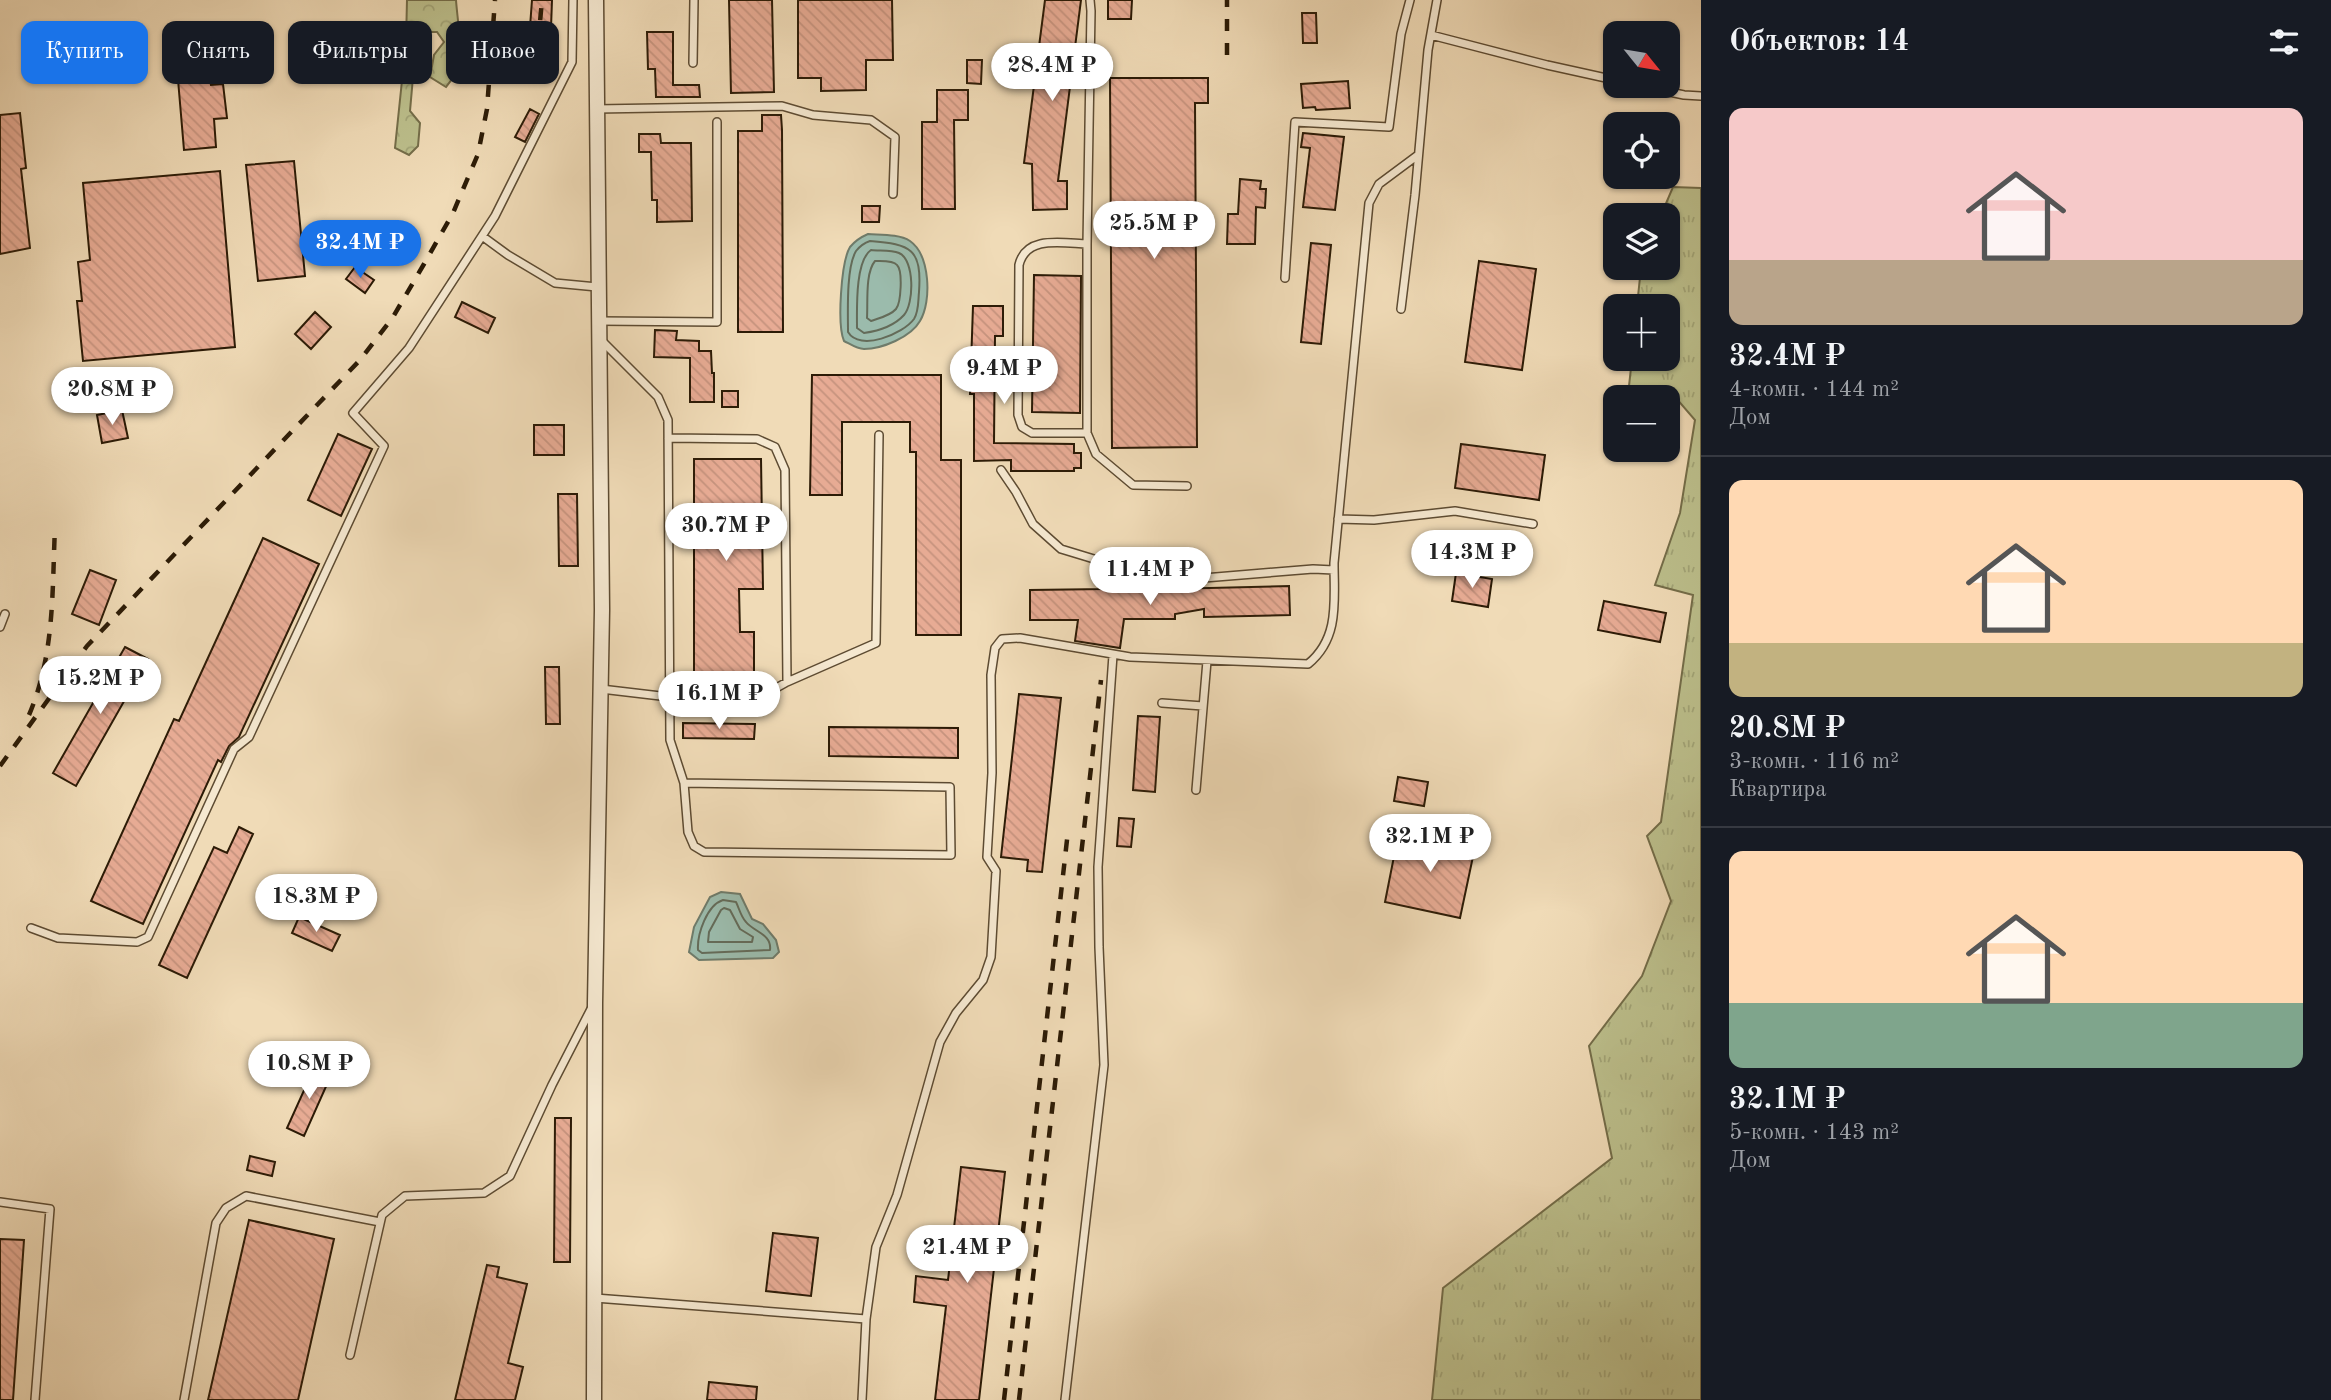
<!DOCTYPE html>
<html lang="ru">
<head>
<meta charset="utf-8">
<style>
  :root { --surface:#171b24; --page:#20242c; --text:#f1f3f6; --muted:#9ea1a6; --line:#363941; --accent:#1a73e8 }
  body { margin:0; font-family:"Old Standard TT",serif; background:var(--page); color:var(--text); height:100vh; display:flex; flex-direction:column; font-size:26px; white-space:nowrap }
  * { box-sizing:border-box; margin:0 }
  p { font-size:23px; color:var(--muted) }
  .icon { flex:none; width:38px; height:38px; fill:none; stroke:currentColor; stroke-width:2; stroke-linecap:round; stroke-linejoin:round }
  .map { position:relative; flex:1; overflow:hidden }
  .drawer { display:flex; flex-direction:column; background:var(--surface); width:630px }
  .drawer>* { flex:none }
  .top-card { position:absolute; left:21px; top:21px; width:665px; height:63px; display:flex; gap:14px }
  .needle { width:46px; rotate:120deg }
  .tools { position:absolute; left:1603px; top:21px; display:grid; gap:14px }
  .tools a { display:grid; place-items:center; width:77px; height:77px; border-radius:14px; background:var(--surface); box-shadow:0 2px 5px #0004; font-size:35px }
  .price { position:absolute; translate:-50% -60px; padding:0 16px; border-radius:24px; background:#fff; color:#222; font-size:23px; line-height:46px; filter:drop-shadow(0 2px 4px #0008) }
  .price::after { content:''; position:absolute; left:50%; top:42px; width:21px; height:16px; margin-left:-10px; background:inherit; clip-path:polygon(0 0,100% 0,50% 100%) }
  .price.active { background:var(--accent); color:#fff }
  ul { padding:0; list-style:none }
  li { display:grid; align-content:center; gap:14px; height:371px; padding:0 28px }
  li+li { border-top:2px solid var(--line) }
  li span { display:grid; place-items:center; height:217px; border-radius:14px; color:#555 }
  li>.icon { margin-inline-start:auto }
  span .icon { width:126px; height:126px; fill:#fffc; stroke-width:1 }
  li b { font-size:30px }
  h2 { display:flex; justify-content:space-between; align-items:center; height:84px; padding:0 28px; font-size:30px }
  .chip { padding:0 24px; border-radius:14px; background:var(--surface); box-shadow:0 2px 5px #0004; font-size:24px; line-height:63px }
  .chip.active { background:var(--accent); color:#fff }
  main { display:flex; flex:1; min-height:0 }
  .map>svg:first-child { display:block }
  .grass { fill:url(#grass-tufts); stroke:#746d49; stroke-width:2 }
  .forest { fill:url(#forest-crowns); stroke:#746d49; stroke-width:2 }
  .water { fill:#9bbbac; stroke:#6f7b6a; stroke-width:2 }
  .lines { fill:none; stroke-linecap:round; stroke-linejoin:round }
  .shore { stroke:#646b59; stroke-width:2 }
  .building { fill:url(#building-back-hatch); stroke:#2c1b06; stroke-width:2 }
  .lane-casing { stroke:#5d4b32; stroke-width:10 }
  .street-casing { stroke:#5d4b32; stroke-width:17 }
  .lane { stroke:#f5e8d0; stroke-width:7 }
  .street { stroke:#f5e8d0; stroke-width:14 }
  .rail { stroke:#2c1b06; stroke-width:4.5; stroke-dasharray:12 12; stroke-linecap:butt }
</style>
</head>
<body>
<main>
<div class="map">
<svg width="1701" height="1400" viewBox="0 0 1701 1400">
  <defs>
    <pattern id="grass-tufts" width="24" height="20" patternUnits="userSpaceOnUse" patternTransform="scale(1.75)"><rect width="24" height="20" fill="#bcbf8c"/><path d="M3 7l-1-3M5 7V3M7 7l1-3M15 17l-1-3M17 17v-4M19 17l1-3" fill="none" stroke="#a2a477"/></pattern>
    <pattern id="forest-crowns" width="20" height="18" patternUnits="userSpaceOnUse" patternTransform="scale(1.75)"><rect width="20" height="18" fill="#bcbf8c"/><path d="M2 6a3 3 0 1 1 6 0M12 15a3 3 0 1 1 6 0" fill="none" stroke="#a2a477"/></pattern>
    <pattern id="building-back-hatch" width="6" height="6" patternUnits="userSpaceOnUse" patternTransform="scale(1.75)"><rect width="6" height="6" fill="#e7ab94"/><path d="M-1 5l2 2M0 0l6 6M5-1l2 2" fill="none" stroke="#c6937e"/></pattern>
  </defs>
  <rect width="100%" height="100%" fill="#f0dbb7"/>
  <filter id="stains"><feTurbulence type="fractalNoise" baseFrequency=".00286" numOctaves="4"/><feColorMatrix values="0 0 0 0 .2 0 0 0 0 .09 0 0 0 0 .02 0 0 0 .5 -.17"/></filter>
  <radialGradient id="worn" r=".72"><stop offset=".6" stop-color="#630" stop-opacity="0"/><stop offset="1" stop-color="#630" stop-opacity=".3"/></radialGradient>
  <path class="grass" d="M1673 187 1701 188V1400H1432L1443 1288 1612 1158 1589 1046 1642 976 1671 901 1647 836 1661 822 1693 595 1655 585 1680 513 1695 420 1670 391 1628 395 1632 359H1668V306H1637L1641 268H1668V215H1661Z"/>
  <path class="forest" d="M407 0H456C458 29 467 64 446 87L430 77 434 55 444 42 437 32H417L410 111 420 123 418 146 409 155 395 148 406 42Z"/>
  <path class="water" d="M868 234C881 235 899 234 910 241 930 255 932 301 920 321 911 337 882 349 864 349 857 349 850 344 844 341 837 325 841 262 850 247 855 241 861 237 868 234Z
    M721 892 740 894 752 919 763 924 776 940 779 952 773 958 699 960 689 952 694 927 710 897Z"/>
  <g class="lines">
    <path class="shore" d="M870 241C911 244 922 249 919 292 918 301 919 311 914 319 903 334 860 352 848 332 848 312 846 268 856 251 860 246 864 243 870 241Z
      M871 250C879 251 891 250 899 253 915 260 914 304 904 315 894 326 878 331 864 333L857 328C857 309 855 261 871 250Z
      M875 261C881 261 893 260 897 265 903 271 901 303 896 309 890 316 879 318 871 321L867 318C868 302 865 273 875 261Z
      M723 900 736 902C739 908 741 917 746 922 754 932 772 934 770 950L702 953 698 950C697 934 707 905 723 900Z
      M724 908 730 910 740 929 753 937 752 942H708L709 932 721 910Z"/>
  </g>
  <path class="building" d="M532 0H552L551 28 530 27Z
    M729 0H772L774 92 731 93Z
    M798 0H892L893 60H866V90L821 91V78H798Z
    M1045 0H1081L1058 181H1067V209L1033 210 1032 164 1024 163Z
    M1108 0H1132L1131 19H1108Z
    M1302 13H1316L1317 43H1303Z
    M647 32H673V85H699L700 97H656L655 69H648Z
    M207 46 211 85 223 84 227 118 214 119 216 147 184 150 176 56 189 55 188 47Z
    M537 47 552 51 544 81 529 77Z
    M967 60H982L981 84 967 83Z
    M1110 78H1208V103H1195L1197 447 1112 448Z
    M1348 81 1350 108 1316 110 1315 107 1303 108 1301 84Z
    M937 90H968V120H954L955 209H922V122H937Z
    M530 109 539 114 525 142 515 137Z
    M20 113 26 168 21 169 30 248 0 254V115Z
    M762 115H781L782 130 783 332H738V131H762Z
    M1303 133 1344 137 1335 210 1303 207 1310 148 1301 147Z
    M639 134H660L661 143H691L692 221 657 222V200H652L651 152H639Z
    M294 161 305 276 258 281 246 165Z
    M220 171 235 347 83 361 77 301H82L78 262 90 260 83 183Z
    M1240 179 1261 181 1260 189H1266L1265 208 1256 207 1255 244H1227L1228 214H1238Z
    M862 206H880L879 222H862Z
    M1311 243 1331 245 1321 344 1301 342Z
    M1479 261 1536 269 1522 370 1465 362Z
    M355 267 374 280 365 293 346 279Z
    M1034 275 1081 276 1080 413 1032 412Z
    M462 302 495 318 488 333 455 317Z
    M973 306H1003V336H995L994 443 1074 444V453H1081V468H1074V471H1011V460L974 461V394H970Z
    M315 312 331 327 311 349 295 334Z
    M655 330 677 331 676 340 699 341V351H711L712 373H714V402H690V358L654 357Z
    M812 375H941V460H961V635H916V452H910V422H842V495H810Z
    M722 391H738V407H722Z
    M122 410 128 438 102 443 97 415Z
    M534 425H564V455H534Z
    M338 434 372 449 341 516 308 500Z
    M1461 444 1545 455 1539 500 1455 488Z
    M694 459H761L763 589H739L740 632H754V678H694Z
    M558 494H577L578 566H559Z
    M263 538 319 564 239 737 229 746 221 762 218 760 143 924 91 901 174 719 179 721Z
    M90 570 116 580 99 625 72 614Z
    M1456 573 1492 579 1488 607 1452 601Z
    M1126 582V590L1289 586 1290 615 1204 617V609L1175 614V619H1124L1120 648 1075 641 1078 620H1030V590L1106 589 1107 583Z
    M1604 601 1666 613 1660 642 1598 630Z
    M125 647 148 659 76 786 53 773Z
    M545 667H559L560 724H546Z
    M1019 694 1061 698 1042 872 1027 871 1028 860 1001 857Z
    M1138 716 1160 717 1155 792 1133 790Z
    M683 723 755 724 754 739 683 738Z
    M829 727 958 728V758L829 756Z
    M1398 777 1428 782 1424 806 1394 801Z
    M1119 818 1134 819 1131 847 1117 846Z
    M239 827 253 834 187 978 159 965 214 847 227 853Z
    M1399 831 1475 847 1460 918 1385 902Z
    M299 917 340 935 332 951 292 933Z
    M315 1066 332 1073 304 1136 287 1128Z
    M555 1118H571L570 1262H554Z
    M250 1156 275 1162 272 1176 247 1170Z
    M961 1167 1005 1172 979 1400H935L946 1306 914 1302 916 1276 948 1280Z
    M249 1220 334 1239 298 1400H208Z
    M773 1233 818 1238 811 1296 766 1291Z
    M0 1239 24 1240 13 1400H0Z
    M487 1265 499 1267 497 1277 527 1284 508 1363 523 1367 515 1400H455Z
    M709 1382 757 1387 756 1400H707Z"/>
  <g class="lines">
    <g class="lane-casing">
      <path id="lane" d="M1090 0 1091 11 1087 244V433L1096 454 1133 485 1187 486
        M1431 35 1547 65 1615 80
        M693 63 694 0
        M1641 86 1684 95 1701 96
        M596 109 782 106 813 115 871 120 895 137 893 194
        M482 236 495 216 572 62 573 0
        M1087 244C1062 243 1026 235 1019 265L1018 415 1022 427 1032 433H1087
        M1285 278 1295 122 1389 127 1401 34 1410 0
        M1401 309 1415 195 1428 50 1437 0
        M599 321 717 322V122
        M601 340 658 397 668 420 670 740 684 783 950 787 951 855 704 852 694 846 688 832 684 783
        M1001 470 1016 492 1033 524 1061 549 1117 566 1204 578 1313 569 1334 570
        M1338 519 1374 520 1455 511 1533 524
        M0 627 5 614
        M787 682 876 643 879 435
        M601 689 669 697H760L787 682 785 470 775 447 757 439 668 438
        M1162 703 1203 706
        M1196 790 1207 661
        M31 928 58 938 137 942 148 937 234 749 249 737 384 446 353 413 409 348 482 236 508 255 555 283 597 287
        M0 1202 50 1209 35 1400
        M595 1298 866 1319 862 1400
        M866 1319 876 1247 897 1195 940 1042 956 1013 983 980 991 957 996 871 987 857 992 773 991 675 995 648 1002 639 1020 638 1130 657 1308 664C1340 638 1334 600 1334 563L1369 203 1379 184 1418 155
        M350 1355 382 1215 405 1196 484 1193 510 1176 552 1085 591 1009
        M184 1400 216 1223 226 1208 246 1196 380 1222
        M1065 1400 1104 1065 1099 947 1098 867 1113 655"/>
    </g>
    <g class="street-casing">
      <path id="street" d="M594 1400 595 1003 602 610 596 0"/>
    </g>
    <use href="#lane" class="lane"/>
    <use href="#street" class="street"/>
    <path class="rail" d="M538 44 542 0
      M1227 55V0
      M29 715C55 654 52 591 55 527
      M0 766 87 646 360 360 393 317 424 264 453 213 478 154 487 109 495 0
      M1004 1400 1068 831
      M1019 1400 1101 680"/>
  </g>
  <rect width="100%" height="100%" filter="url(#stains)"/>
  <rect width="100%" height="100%" fill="url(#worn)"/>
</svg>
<div class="tools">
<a><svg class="needle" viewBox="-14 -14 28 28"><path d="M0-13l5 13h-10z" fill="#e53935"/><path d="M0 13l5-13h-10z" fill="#9ea1a6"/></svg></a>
<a><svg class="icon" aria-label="locate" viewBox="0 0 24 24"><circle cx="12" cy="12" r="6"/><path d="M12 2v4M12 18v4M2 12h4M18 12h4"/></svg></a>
<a><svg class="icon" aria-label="layers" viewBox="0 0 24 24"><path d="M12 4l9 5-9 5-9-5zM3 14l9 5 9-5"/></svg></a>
<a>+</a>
<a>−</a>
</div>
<b class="price" style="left:1052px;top:103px">28.4M ₽</b>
<b class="price" style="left:1154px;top:261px">25.5M ₽</b>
<b class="price active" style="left:360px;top:280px">32.4M ₽</b>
<b class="price" style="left:1004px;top:406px">9.4M ₽</b>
<b class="price" style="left:112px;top:427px">20.8M ₽</b>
<b class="price" style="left:726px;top:563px">30.7M ₽</b>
<b class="price" style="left:1472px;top:590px">14.3M ₽</b>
<b class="price" style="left:1150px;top:607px">11.4M ₽</b>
<b class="price" style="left:100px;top:716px">15.2M ₽</b>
<b class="price" style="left:719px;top:731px">16.1M ₽</b>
<b class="price" style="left:1430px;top:874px">32.1M ₽</b>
<b class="price" style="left:316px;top:934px">18.3M ₽</b>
<b class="price" style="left:309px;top:1101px">10.8M ₽</b>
<b class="price" style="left:967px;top:1285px">21.4M ₽</b>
<div class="top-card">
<a class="chip active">Купить</a>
<a class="chip">Снять</a>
<a class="chip">Фильтры</a>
<a class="chip">Новое</a>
</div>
</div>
<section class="drawer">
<h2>Объектов: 14<svg class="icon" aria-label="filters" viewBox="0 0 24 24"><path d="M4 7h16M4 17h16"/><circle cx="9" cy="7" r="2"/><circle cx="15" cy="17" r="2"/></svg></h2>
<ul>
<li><span style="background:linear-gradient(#f6c9c9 70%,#b9a48a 0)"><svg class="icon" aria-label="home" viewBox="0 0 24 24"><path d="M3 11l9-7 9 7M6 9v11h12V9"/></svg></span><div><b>32.4M ₽</b><p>4-комн. · 144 m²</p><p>Дом</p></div></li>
<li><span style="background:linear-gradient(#ffd9b3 75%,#c2b280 0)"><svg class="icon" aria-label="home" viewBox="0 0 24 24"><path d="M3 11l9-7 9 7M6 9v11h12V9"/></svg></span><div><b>20.8M ₽</b><p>3-комн. · 116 m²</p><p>Квартира</p></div></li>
<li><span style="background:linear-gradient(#ffd9b3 70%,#7fa58c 0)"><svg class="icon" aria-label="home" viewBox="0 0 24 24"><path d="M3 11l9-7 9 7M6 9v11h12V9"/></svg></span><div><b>32.1M ₽</b><p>5-комн. · 143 m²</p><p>Дом</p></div></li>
</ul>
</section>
</main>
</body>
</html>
